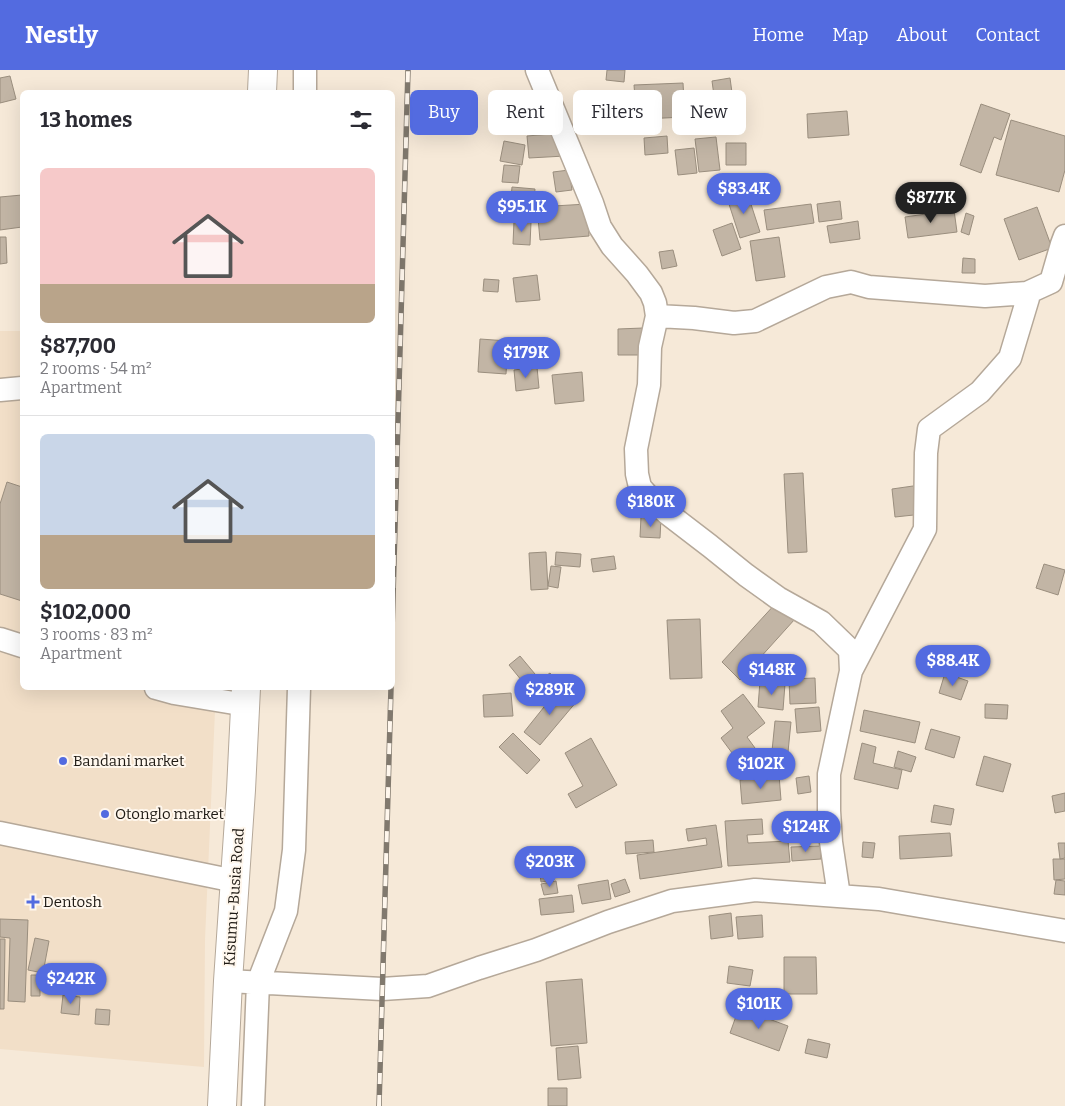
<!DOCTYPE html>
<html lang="en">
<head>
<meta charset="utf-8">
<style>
  :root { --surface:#fff; --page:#f2f2f3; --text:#2b2b33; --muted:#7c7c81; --line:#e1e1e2; --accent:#536be0 }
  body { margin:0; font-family:Bitter,serif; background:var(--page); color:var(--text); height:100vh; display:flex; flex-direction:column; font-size:19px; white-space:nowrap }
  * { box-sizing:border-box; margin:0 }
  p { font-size:16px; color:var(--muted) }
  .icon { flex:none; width:28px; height:28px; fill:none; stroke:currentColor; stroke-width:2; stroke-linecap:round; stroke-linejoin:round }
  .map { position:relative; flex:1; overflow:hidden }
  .panel { position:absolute; left:20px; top:20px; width:375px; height:600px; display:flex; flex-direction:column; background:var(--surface); border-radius:8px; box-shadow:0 5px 20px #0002 }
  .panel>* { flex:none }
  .guide { position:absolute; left:410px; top:20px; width:475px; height:45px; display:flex; gap:10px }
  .price { position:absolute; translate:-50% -42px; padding:0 11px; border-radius:18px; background:var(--accent); color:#fff; font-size:16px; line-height:32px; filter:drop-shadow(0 1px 2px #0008) }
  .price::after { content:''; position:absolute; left:50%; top:30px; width:15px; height:11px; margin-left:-8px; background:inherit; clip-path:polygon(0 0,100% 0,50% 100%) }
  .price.selected { background:#222; color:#fff }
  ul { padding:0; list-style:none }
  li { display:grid; align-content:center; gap:10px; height:265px; padding:0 20px }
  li+li { border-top:1px solid var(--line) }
  li span { display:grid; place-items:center; height:155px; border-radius:8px; color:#555 }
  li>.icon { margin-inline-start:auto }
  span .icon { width:90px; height:90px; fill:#fffc; stroke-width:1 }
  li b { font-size:21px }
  h2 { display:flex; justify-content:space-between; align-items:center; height:60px; padding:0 20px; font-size:21px }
  .tag { padding:0 18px; border-radius:8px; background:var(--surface); box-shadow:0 5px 20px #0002; font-size:18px; line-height:45px }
  .tag.selected { background:var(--accent); color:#fff }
  header { display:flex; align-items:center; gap:30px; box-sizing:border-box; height:70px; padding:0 25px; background:var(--accent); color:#fff }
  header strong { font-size:24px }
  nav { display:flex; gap:28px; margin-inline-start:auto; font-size:18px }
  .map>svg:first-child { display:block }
  .built { fill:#f2dfc8 }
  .building { fill:#c2b5a5; stroke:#9a8e7e }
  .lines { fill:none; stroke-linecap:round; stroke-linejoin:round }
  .street-casing { stroke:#b5a899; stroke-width:25 }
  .highway-casing { stroke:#b5a899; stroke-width:30 }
  .street { stroke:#fff; stroke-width:22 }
  .highway { stroke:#fff; stroke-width:28 }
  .rail-casing { stroke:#81796e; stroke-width:5.5 }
  .rail { stroke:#fff7ed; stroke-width:4; stroke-dasharray:11; stroke-linecap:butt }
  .poi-dot { fill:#536be0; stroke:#fff7ed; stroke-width:2 }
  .labels { text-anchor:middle; stroke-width:4; stroke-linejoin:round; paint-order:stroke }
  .poi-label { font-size:15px; fill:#1f1a14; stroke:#fff7ed; text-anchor:start }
  .street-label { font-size:15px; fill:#1f1a14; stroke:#fff7ed }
</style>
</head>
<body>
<header>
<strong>Nestly</strong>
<nav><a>Home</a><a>Map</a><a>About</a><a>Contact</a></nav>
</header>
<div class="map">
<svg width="1065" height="1036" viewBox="0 0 1065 1036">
  <rect width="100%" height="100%" fill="#f6e9d8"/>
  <path class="built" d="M0 261H22V618H216L205 870 204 997 0 979Z"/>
  <path class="building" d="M607 0H625L624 12 606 10Z
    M10 6 16 29 0 33V8Z
    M730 8 733 30 715 33 712 11Z
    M683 13 685 47 622 50V29L635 28 634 15Z
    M981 34 1010 44 1001 70 994 67 981 103 960 95Z
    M847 41 849 65 808 68 807 44Z
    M1011 50 1065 66V100L1059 122 996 105Z
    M563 63 565 86 529 88 527 66Z
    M667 66 668 83 645 85 644 68Z
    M716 67 720 100 699 102 695 69Z
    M504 71 525 75 522 95 500 91Z
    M726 73H746V95H726Z
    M694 78 697 103 678 105 675 80Z
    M504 95 520 96 518 113 502 112Z
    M569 100 572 120 556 122 553 102Z
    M512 117 535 119 533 142 510 140Z
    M747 122 760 162 740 168 727 128Z
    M22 125V157L0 160V127Z
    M840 131 842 149 819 152 817 134Z
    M587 134 589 166 540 170 537 137Z
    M811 134 814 153 767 160 764 140Z
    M1037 137 1052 178 1019 190 1004 149Z
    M954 140 957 162 908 168 905 147Z
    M966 143 974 146 969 165 961 162Z
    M514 151 531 152 530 175 513 174Z
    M858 151 860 169 830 173 827 156Z
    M732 153 741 179 722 186 713 160Z
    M0 167H6L7 193 0 194Z
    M779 167 785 207 756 211 750 171Z
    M673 180 677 196 662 199 659 182Z
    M963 188 975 189V203H962Z
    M537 205 540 230 516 232 513 208Z
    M484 209 499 210 498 222 483 221Z
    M643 258 644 285H618V259Z
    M480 269 508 271 506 304 478 302Z
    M537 297 539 318 516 321 514 300Z
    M582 302 584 331 555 334 552 305Z
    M803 403 807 482 788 483 784 404Z
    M7 412 22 417V531L0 524V434Z
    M920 415 923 444 895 447 892 419Z
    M641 447 661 448 660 468 640 467Z
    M546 482 548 519 531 520 529 483Z
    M556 482 581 484 580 497 555 495Z
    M614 486 616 499 593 502 591 489Z
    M1044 494 1065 500 1058 525 1036 518Z
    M551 496 561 497 558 518 548 516Z
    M777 532 795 549 740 610 722 592Z
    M700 549 702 608 670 609 667 550Z
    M520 586 540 610 550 603 556 610 535 627 509 595Z
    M945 603 968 611 961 630 939 623Z
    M815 608 816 633 790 634 789 609Z
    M760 611 785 614 783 640 758 637Z
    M560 617 577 631 540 675 524 662Z
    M511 623 513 646 484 647 483 625Z
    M743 624 765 653 747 667 755 678 738 691 721 668 733 658 721 641Z
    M985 634 1008 635 1007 649 985 648Z
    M819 637 821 661 797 663 795 639Z
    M864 640 920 652 915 673 860 661Z
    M775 651 791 652 788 682 772 681Z
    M931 659 960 667 954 688 925 679Z
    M513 663 540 690 527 704 499 677Z
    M591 668 617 715 576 738 568 724 583 716 565 683Z
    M862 673 876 677 873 693 902 700 898 719 854 709Z
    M898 681 916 687 911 702 894 697Z
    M984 686 1011 694 1003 722 976 715Z
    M779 705 781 730 742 734 740 710Z
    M809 706 811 722 798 724 796 708Z
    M1065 723V741L1055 743 1052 726Z
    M934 735 954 739 951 755 931 752Z
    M762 749 763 764 747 765 748 773 788 771 790 792 728 796 725 751Z
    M716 755 722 797 640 809 637 785 707 775 706 768 688 771 686 759Z
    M950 763 952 786 900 789 899 766Z
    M653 770 654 782 626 784 625 772Z
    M863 772 875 773 873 788 862 787Z
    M1058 773H1065V788L1060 789Z
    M821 776V789L792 791 791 777Z
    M1053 789H1065V809L1054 810Z
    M552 795 554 810 541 812 539 797Z
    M625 809 630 822 615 827 611 814Z
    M608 810 611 829 582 834 578 815Z
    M1056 810 1065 811V825L1054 824Z
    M556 811 558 823 544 825 541 814Z
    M572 825 574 842 541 845 539 829Z
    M731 843 733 866 711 869 709 846Z
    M762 845 763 867 738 869 736 847Z
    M0 849 28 850 25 932 8 931 10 868 0 867Z
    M35 868 49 871 43 903 28 900Z
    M0 869H5L4 939H0Z
    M784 887H816L817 924H784Z
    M729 896 753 900 750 916 727 913Z
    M46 897 90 898 89 922 46 921Z
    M31 905H40V926H31Z
    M582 909 587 973 551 976 546 912Z
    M63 925 80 927 79 945 61 943Z
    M739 938 788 956 779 981 730 963Z
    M96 939 110 940 109 955 95 954Z
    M808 969 830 974 827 988 805 983Z
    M578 976 581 1008 558 1010 556 978Z
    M548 1018H567V1036H548Z"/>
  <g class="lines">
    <g class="street-casing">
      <path id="street" d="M537 0 592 133 600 157 612 176 637 204 651 223 655 233 657 246 650 277 649 315 636 379 637 404 640 417 649 427 667 443 710 476 746 505 778 528 821 552 850 580 851 601 829 704V741L831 772 839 826
        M305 22V0
        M657 246 694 248 734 253 755 251 826 217 851 212 869 217 985 226 1027 223 1051 212 1062 174 1065 166
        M0 320 22 318
        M0 569 22 576
        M851 601 925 459 926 383 929 359 980 322 1010 288 1028 228 1027 223
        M156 618 174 623 246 635
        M0 763 235 811
        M228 911 382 919 428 916 479 898 536 880 608 852 672 831 755 820 879 829 1065 861
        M253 1036 258 913 286 841 294 780 299 618"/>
    </g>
    <g class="highway-casing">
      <path id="highway" d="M262 22 263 0
        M222 1036 228 911 241 720 246 618"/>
    </g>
    <use href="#street" class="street"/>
    <use href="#highway" class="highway"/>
    <g class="rail-casing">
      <path id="rail" d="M392 562 408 0
        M379 1036 391 618"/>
    </g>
    <use href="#rail" class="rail"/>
  </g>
  <g class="poi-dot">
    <circle cx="63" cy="691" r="5"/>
    <circle cx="105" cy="744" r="5"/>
    <path d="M30.5 824.5h5v5h5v5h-5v5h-5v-5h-5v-5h5z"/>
  </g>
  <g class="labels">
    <g class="poi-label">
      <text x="73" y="696">Bandani market</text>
      <text x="115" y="749">Otonglo market</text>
      <text x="43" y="837">Dentosh</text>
    </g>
    <g class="street-label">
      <text transform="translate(234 827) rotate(-86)" y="5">Kisumu-Busia Road</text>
    </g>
  </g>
</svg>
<b class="price" style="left:744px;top:145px">$83.4K</b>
<b class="price selected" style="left:931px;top:154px">$87.7K</b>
<b class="price" style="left:522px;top:163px">$95.1K</b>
<b class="price" style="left:526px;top:309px">$179K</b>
<b class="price" style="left:651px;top:458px">$180K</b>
<b class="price" style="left:953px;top:617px">$88.4K</b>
<b class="price" style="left:772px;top:626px">$148K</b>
<b class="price" style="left:550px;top:646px">$289K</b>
<b class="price" style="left:761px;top:720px">$102K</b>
<b class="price" style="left:806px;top:783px">$124K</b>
<b class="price" style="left:550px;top:818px">$203K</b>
<b class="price" style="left:71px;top:935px">$242K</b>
<b class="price" style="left:759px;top:960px">$101K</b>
<div class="guide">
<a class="tag selected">Buy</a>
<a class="tag">Rent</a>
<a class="tag">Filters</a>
<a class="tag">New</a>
</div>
<section class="panel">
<h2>13 homes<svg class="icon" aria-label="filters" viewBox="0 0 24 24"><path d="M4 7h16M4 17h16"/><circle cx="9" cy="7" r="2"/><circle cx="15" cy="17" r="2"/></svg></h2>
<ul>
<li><span style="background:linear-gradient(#f6c9c9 75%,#b9a48a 0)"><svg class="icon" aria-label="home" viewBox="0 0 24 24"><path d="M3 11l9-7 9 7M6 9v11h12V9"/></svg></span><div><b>$87,700</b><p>2 rooms · 54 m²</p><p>Apartment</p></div></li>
<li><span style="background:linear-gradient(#c9d6e8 65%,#b9a48a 0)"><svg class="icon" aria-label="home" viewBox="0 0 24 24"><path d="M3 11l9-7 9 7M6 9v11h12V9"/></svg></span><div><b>$102,000</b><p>3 rooms · 83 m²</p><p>Apartment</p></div></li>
</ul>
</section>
</div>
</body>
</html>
